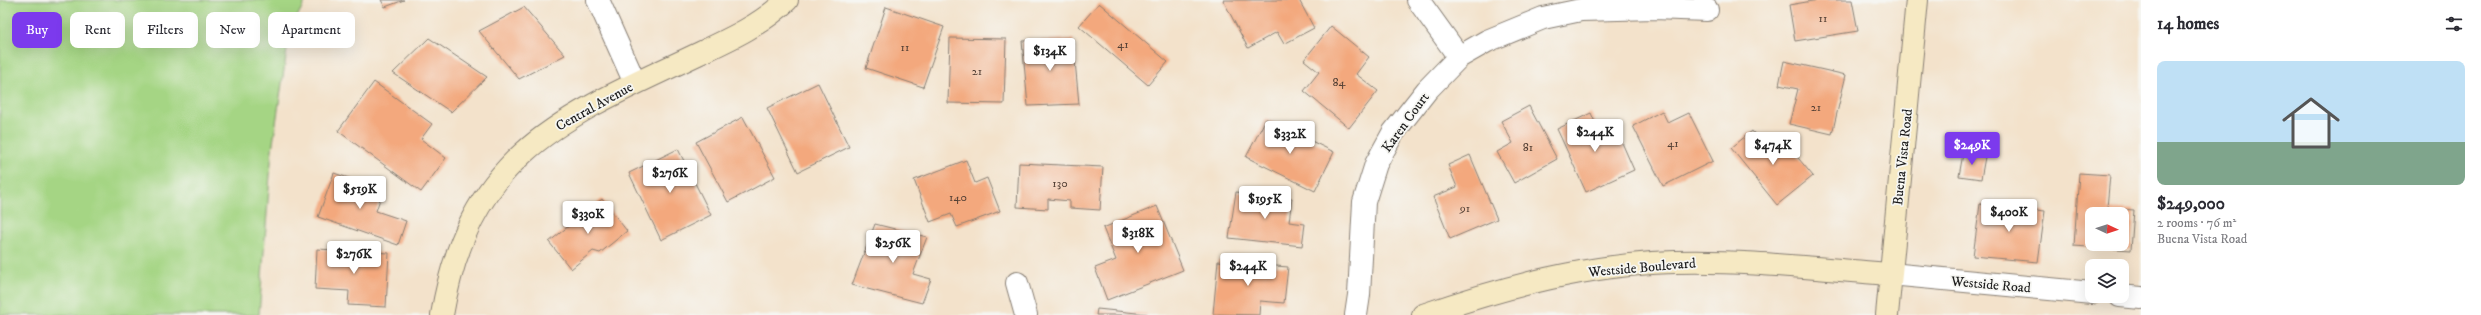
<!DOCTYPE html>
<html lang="en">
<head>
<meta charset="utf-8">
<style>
  :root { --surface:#fff; --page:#f2f2f3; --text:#2b2b33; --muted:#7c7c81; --line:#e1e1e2; --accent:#7c3aed }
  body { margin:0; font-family:"IM FELL DW Pica",serif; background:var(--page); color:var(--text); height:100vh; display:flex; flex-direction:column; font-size:15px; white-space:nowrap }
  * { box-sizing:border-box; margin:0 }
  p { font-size:13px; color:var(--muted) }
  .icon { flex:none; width:22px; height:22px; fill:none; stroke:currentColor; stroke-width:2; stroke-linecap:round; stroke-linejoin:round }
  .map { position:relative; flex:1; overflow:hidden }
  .details { display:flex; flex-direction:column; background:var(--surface); width:340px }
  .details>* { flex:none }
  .banner { position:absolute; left:12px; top:12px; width:380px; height:36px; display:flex; gap:8px }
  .needle { width:26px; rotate:93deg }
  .buttons { position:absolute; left:2085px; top:207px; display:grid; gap:8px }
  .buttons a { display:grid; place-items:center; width:44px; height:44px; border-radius:8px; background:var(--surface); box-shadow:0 4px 16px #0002; font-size:20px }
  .price { position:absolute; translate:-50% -34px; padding:0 9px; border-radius:4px; background:#fff; color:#222; font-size:13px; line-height:26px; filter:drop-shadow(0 1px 2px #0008) }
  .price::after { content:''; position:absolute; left:50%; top:24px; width:12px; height:9px; margin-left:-6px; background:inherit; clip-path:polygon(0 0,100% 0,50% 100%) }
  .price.on { background:var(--accent); color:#fff }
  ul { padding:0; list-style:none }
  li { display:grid; align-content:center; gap:8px; height:212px; padding:0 16px }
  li+li { border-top:1px solid var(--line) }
  li span { display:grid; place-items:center; height:124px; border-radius:8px; color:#555 }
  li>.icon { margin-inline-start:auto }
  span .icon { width:72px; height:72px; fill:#fffc; stroke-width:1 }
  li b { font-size:17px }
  h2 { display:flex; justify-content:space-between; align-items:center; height:48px; padding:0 16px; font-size:17px }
  .tag { padding:0 14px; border-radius:8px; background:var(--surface); box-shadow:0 4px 16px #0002; font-size:14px; line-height:36px }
  .tag.on { background:var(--accent); color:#fff }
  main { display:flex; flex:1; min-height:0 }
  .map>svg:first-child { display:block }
  .green { fill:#a5d584; stroke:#607850 }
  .building { fill:#f3a87d; fill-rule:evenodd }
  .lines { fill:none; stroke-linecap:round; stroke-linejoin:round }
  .street-casing { stroke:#887f74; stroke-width:24 }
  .secondary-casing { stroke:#887f74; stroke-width:24 }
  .street { stroke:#fff; stroke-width:22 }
  .secondary { stroke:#f6e9c3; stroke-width:22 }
  .labels { text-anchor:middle; stroke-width:3.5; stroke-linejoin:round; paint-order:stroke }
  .number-label { font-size:12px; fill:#523f34 }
  .street-label { font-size:14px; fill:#1c1c1c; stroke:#f6f6f2 }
</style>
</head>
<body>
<main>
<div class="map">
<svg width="2141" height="315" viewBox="0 0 2141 315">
  <rect width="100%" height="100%" fill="#f6f6f2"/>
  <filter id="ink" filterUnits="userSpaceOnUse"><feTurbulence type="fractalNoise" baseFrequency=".025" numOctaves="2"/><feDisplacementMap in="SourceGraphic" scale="8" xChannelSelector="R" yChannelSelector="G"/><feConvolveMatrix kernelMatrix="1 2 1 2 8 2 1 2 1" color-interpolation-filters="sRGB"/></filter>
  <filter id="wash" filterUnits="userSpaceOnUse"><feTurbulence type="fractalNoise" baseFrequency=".012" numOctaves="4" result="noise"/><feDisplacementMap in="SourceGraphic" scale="16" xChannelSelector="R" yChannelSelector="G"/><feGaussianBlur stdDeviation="0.9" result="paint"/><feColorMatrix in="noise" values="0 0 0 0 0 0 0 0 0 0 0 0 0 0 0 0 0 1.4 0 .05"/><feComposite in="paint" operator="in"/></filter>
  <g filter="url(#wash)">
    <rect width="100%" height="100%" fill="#f3e2cb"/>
    <path class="green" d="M0 0H306L290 30 272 150 259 315H0Z"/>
    <g id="blocks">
      <path class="building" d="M381 0H404L385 7Z
        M1223 0H1299L1314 28 1284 44 1277 32 1248 48Z
        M1818 0H1852L1858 31 1795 41 1789 5Z
        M1099 3 1168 62 1148 85 1079 26Z
        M524 7 565 55 519 79 479 31Z
        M886 7 944 27 923 87 866 68Z
        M1331 26 1369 57 1356 74 1378 91 1349 128 1304 91 1319 72 1304 60Z
        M429 38 487 77 451 112 393 73Z
        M950 38 1006 39 1004 104 948 103Z
        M1073 39 1079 104 1028 106 1022 41Z
        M1784 61 1846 75 1832 134 1789 124 1798 89 1779 85Z
        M374 82 432 124 421 139 446 158 421 192 338 131Z
        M818 83 849 147 798 172 767 108Z
        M1529 106 1557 159 1514 183 1497 152 1513 143 1501 121Z
        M1662 111 1668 123 1689 113 1713 161 1663 186 1633 126Z
        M1591 113 1601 136 1616 129 1634 170 1586 192 1557 129Z
        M743 117 775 177 728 202 696 142Z
        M1266 119 1334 152 1315 191 1246 157Z
        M1752 131 1765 147 1780 136 1813 176 1777 205 1731 148Z
        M678 149 711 215 661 240 629 173Z
        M1963 154 1985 157 1981 179 1959 176Z
        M1470 155 1497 219 1450 239 1433 197 1457 187 1448 165Z
        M966 160 975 183 987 178 1000 211 957 227 951 214 930 222 914 180Z
        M1019 163 1103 167 1100 210 1070 208V201L1048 199V209L1017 207Z
        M334 173 383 190 376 211 406 221 398 245 318 217Z
        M2079 173 2110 175 2107 208 2134 210 2131 250 2074 246ZM2092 214H2122V244H2092Z
        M1236 192 1292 198 1289 222 1305 224 1302 246 1229 238Z
        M602 199 627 231 600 253 593 251 571 269 549 242Z
        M1980 204 2045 211 2038 262 1973 256Z
        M1157 206 1183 270 1107 300 1095 268 1116 260 1103 228Z
        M875 224 927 237 913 274 931 279 922 303 852 285Z
        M317 249 389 253 386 307 348 305 349 291 315 289Z
        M1218 261 1288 267 1284 303 1260 301 1259 315 1213 314Z
        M1097 309 1147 314V315H1096Z"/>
    </g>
  </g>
  <g filter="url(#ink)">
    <use href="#blocks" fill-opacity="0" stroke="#887f74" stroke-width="1"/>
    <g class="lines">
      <g class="street-casing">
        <path id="street" d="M598 0 635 83
          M1418 0 1459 57
          M1890 274 2092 293
          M1017 283 1026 315
          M2120 296 2141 298
          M1356 315 1359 295 1364 202 1376 164 1393 133 1427 90 1459 57 1487 41 1543 18 1581 10 1654 8 1707 10"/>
      </g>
      <g class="secondary-casing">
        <path id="secondary" d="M442 315C468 162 551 122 681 62 718 44 757 29 787 0
          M1423 315C1504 287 1589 264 1675 262 1746 260 1819 269 1890 274
          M1887 315 1917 0"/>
      </g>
      <use href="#street" class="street"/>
      <use href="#secondary" class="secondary"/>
    </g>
  </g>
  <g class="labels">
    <g class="number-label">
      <text x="1823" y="22">11</text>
      <text x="1123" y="48">41</text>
      <text x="905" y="51">11</text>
      <text x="977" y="75">21</text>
      <text x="1339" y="86">84</text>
      <text x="1816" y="111">21</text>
      <text x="1673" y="147">41</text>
      <text x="1528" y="151">81</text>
      <text x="1060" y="187">130</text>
      <text x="958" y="201">140</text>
      <text x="1465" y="212">91</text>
    </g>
    <g class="street-label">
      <text transform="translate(594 106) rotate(-29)" y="5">Central Avenue</text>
      <text transform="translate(1405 122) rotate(-54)" y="5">Karen Court</text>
      <text transform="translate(1902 157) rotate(-84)" y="5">Buena Vista Road</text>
      <text transform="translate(1642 267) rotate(-5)" y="5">Westside Boulevard</text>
      <text transform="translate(1991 284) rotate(5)" y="5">Westside Road</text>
    </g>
  </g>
</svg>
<div class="buttons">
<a><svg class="needle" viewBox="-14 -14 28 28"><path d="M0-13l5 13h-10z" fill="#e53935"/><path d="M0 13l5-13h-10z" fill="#7c7c81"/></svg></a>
<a><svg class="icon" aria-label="layers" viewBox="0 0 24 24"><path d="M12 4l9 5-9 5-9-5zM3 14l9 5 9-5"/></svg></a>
</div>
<b class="price" style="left:1050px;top:72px">$134K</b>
<b class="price" style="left:1595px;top:153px">$244K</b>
<b class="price" style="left:1290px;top:155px">$332K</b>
<b class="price" style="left:1773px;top:166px">$474K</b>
<b class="price on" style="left:1972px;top:166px">$249K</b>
<b class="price" style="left:670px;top:194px">$276K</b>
<b class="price" style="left:360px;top:210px">$519K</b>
<b class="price" style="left:1265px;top:220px">$195K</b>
<b class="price" style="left:2009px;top:233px">$400K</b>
<b class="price" style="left:588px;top:235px">$330K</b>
<b class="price" style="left:1138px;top:254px">$318K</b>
<b class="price" style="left:893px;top:264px">$256K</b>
<b class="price" style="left:354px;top:275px">$276K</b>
<b class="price" style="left:1248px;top:287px">$244K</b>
<div class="banner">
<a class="tag on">Buy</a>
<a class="tag">Rent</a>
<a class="tag">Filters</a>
<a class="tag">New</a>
<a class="tag">Apartment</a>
</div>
</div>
<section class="details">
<h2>14 homes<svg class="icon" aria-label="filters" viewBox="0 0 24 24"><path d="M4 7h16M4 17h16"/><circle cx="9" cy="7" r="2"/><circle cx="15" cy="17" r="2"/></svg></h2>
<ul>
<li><span style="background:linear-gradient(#bfe0f5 65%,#7fa58c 0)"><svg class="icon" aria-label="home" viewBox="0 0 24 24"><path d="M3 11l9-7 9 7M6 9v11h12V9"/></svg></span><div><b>$249,000</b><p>2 rooms · 76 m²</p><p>Buena Vista Road</p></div></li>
</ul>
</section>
</main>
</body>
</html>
